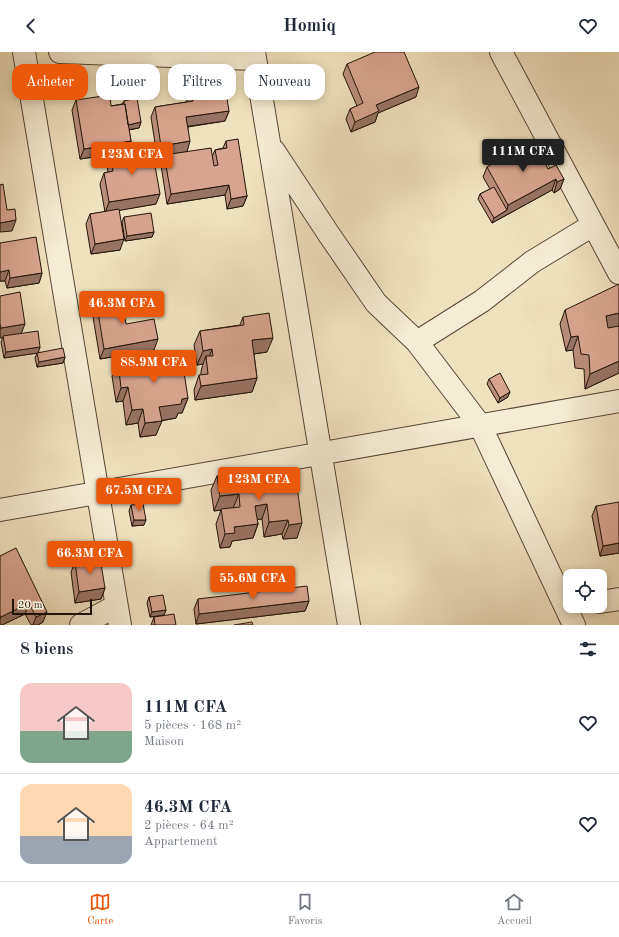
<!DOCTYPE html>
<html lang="fr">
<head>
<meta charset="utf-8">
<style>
  :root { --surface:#fff; --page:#f6f6f7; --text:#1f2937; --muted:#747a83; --line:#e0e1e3; --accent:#ea580c }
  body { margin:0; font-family:"Old Standard TT",serif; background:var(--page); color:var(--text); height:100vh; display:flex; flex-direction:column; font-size:15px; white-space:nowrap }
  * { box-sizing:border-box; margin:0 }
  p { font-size:13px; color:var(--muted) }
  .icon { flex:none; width:22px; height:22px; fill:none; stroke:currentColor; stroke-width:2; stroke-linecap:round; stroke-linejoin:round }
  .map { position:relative; height:573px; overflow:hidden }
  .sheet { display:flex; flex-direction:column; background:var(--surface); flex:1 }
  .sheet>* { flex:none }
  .hud { position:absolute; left:12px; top:12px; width:400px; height:36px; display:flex; gap:8px }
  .controls { position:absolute; left:563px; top:517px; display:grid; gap:8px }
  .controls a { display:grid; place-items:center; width:44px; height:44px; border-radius:8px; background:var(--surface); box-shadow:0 2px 10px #0003; font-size:20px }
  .scale { position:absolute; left:12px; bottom:10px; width:80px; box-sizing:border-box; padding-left:4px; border:2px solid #241509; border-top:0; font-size:11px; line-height:14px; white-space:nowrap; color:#241509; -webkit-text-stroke:3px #f5ecd4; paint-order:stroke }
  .price { position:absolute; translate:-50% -34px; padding:0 9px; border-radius:4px; background:var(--accent); color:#fff; font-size:13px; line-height:26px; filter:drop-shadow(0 1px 2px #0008) }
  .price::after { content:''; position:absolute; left:50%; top:24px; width:12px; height:9px; margin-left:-6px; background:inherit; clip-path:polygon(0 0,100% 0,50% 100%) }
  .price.on { background:#222; color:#fff }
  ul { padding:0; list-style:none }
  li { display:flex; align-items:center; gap:12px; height:100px; padding:0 20px }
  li+li { border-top:1px solid var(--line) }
  li span { display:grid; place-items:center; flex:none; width:112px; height:80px; border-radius:12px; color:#555 }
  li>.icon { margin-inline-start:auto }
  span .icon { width:48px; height:48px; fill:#fffc; stroke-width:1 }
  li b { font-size:17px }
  h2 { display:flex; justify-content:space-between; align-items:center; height:48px; padding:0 20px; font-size:17px }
  .tag { padding:0 14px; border-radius:12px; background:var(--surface); box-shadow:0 2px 10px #0003; font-size:14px; line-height:36px }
  .tag.on { background:var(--accent); color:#fff }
  header { display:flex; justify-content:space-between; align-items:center; height:52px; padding:0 20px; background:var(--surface); font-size:18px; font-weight:700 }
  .tabs { display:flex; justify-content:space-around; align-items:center; height:56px; border-top:1px solid var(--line); background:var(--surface); font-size:11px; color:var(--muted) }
  .tabs a { display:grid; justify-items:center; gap:2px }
  .tabs .on { color:var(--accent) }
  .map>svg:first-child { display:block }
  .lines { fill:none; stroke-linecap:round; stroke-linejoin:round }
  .minor-casing { stroke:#574836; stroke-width:24 }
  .minor { stroke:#f5ecd4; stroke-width:22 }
  .wall { fill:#ba8d7b; stroke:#241509 }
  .shaded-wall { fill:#977364; stroke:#241509 }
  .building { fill:#d8a48f; stroke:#241509 }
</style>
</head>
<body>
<header><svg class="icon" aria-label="back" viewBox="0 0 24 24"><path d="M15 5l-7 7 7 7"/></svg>Homiq<svg class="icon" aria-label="heart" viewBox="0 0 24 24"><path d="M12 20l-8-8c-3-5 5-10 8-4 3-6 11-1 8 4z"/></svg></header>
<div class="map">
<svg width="619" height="573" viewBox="0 0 619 573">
  <rect width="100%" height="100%" fill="#efe1bd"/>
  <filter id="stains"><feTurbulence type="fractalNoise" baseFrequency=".005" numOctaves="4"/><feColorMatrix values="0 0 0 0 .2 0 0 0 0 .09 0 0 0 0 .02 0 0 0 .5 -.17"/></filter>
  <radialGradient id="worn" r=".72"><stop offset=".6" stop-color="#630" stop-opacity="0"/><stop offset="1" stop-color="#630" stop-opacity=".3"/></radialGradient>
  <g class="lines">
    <g class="minor-casing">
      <path id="minor" d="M24 0 120 573
        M60 0 255 7
        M254 0 349 573
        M501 0 619 221
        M274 99 328 181 376 251 417 290 480 373 574 573
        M417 290 482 249 532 210 593 173
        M0 458 619 349
        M600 550 619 547
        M81 573 116 554"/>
    </g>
    <use href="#minor" class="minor"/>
  </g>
  <path class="wall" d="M347 12 416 45 378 61 375 70 351 80 346 67 350 57 357 54 343 22Z
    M190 33 229 59 225 69 188 75 187 100 212 105 215 98 223 96 226 89 247 144 243 154 227 157 225 143 167 152 161 113 164 103 169 102 157 104 151 65 155 55 187 50 186 44Z
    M76 48 111 54 122 52 124 49 141 70 139 76 129 78 131 89 128 100 80 107 72 58Z
    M111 104 156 152 119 158 120 198 91 202 86 172 90 162 105 160 100 132 104 121 108 120 107 114Z
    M487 115 548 117 564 127 560 137 554 141 552 138 492 171 478 147 480 142 490 137 483 125Z
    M124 165 154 180 152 185 125 189 122 170Z
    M0 191 42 221 39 231 7 236 5 229H0Z
    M0 244 22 282 40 295 38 300 65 305 63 311 37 315 35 306 37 301 4 306 1 290 3 285 0 286Z
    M96 248 126 272 154 298 100 307 92 259Z
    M565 258 619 274V321L585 337 584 317 575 316 573 298 566 299 560 272Z
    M243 265 267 300 254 302 257 326 252 340 195 348 194 338 199 323H201V319L203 312 197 313 194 293 200 279 240 273Z
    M118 310 188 346 182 361H178L176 366 161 369 156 383 140 385 138 371 126 373 123 349 116 350 112 324Z
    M489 327 508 345 498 351 487 332Z
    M217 424 244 432 288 428 297 486 283 487 282 482 264 485 262 467H257L258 472 253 486 232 489 230 495 220 496 216 472 221 458 214 459 211 438Z
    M131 453 144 473 132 474 129 459Z
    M596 454 619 501 600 504 592 464Z
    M0 504 43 570 38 573H31L25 562 2 573H0Z
    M75 510 105 536 101 547 75 551 71 520Z
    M149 545 166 558 164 563 150 565 147 551Z
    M198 547 309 549 305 559 196 572 194 557Z
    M154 565 176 573H151Z"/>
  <path class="shaded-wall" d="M419 35 416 45 378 61 375 70 351 80 355 70 376 53Z
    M229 59 225 69 183 75 186 65Z
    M141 70 139 76 126 78 128 73Z
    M131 89 128 100 80 107 84 97Z
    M190 89 187 100 157 104 161 94Z
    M556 127 552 138 492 171 494 166 507 158 508 153Z
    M564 127 560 137 554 141 557 130Z
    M229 133 225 143 167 152 171 142Z
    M160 142 156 152 105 161 109 150Z
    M247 144 243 154 227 157 231 147Z
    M16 168 12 179 0 180V171Z
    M154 180 152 185 125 189 127 184Z
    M124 187 120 198 91 202 95 192Z
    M9 218 5 229H0V220Z
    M42 221 39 231 7 236 10 226Z
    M619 261V274L600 279 606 264Z
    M25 272 21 282 0 286V278L1 276Z
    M578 284 573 298 566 299 571 285Z
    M273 286 267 300 246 303 252 288Z
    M158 287 154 298 100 307 104 297Z
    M40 295 38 301 4 306 6 300Z
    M212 297 207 312 206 304 203 312 197 313 203 299Z
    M65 305 63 311 37 315 39 310Z
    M619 309V321L585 337 590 322Z
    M257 326 252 340 195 348 201 334Z
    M128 335 123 349 116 350 121 336Z
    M510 340 508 345 498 351 500 346Z
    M188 346 182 361H178L176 366 154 370 159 355 182 347Z
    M143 357 138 371 126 373 132 358Z
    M162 369 156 383 140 385 145 371Z
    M239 442 233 456 214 459 220 444Z
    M267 452 262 467 250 468 255 454Z
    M134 468H146L144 473 132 474Z
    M288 468 282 482 264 485 269 470Z
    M302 471 297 486 283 487 289 473Z
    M258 472 253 486 232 489 230 495 220 496 225 482 234 475Z
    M619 491V501L600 504 603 494Z
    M105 536 101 547 75 551 79 540Z
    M309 549 305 559 196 572 199 562Z
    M29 551 25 562 2 573H0V567L1 565Z
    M166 558 164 563 150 565 152 560Z
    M47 560 43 570 38 573H33L36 565Z"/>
  <path class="building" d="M375 0H404L419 35 376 53 379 59 355 70 350 57 363 51 347 12Z
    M224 28 229 59 186 65 190 89 161 94 155 55 193 49 190 33Z
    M110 43 111 54 125 52 131 89 84 97 76 48Z
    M137 46 141 70 128 73 125 52H124V49Z
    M238 87 247 144 231 147 229 133 171 142 164 103 211 96 214 114 218 113 215 98 227 96 226 89Z
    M533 89 548 117 556 113 564 127 557 130 556 127 508 153 487 115Z
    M152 97 160 142 109 150 104 121 113 119 111 104Z
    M3 132 7 158 15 157 16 168 0 171V133Z
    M494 135 507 158 494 166 480 142Z
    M119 157 124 187 95 192 90 162Z
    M151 161 154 180 127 184 124 165Z
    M36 185 42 221 10 226 9 218 0 220V191Z
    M619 232V261L606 264 608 276 619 274V309L590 322 589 303 581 302 578 284 571 285 565 258Z
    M20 240 25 272 1 276 0 272V244Z
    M121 244 126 272 154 267 158 287 104 297 96 248Z
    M269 261 273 286 252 288 257 326 201 334 199 323 208 322 206 304H213L212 297 203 299 200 279 244 273 243 265Z
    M38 279 40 295 6 300 3 284Z
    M63 296 65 305 39 310 37 301Z
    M181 301 188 346 182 347 181 352 159 355 162 369 145 371 143 357 132 358 128 335 121 336 118 310Z
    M500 321 510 340 500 346 489 327Z
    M243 420 244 432 288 426V428L296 427 302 471 289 473 288 468 269 470 267 452 255 454 258 472 234 475 235 481 225 482 221 457 240 455 239 442 220 444 217 424Z
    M619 450V491L603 494 596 454Z
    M143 452 146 468H134L131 453Z
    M16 496 47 560 36 565 29 551 1 565 0 563V504Z
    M100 506 105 536 79 540 75 510Z
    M307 534 309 549 199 562 198 547Z
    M163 543 166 558 152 560 149 545Z
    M174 562 176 573H155L154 565Z
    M252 570 253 573H234Z"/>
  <rect width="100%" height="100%" filter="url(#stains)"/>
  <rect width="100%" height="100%" fill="url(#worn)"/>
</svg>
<div class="controls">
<a><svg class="icon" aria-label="locate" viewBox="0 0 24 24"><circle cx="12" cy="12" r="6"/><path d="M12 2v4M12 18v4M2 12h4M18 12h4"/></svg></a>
</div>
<div class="scale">20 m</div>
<b class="price on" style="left:523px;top:121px">111M CFA</b>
<b class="price" style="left:132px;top:124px">123M CFA</b>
<b class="price" style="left:122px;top:273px">46.3M CFA</b>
<b class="price" style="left:154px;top:332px">88.9M CFA</b>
<b class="price" style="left:259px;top:449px">123M CFA</b>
<b class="price" style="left:139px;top:460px">67.5M CFA</b>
<b class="price" style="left:90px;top:523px">66.3M CFA</b>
<b class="price" style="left:253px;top:548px">55.6M CFA</b>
<div class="hud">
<a class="tag on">Acheter</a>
<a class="tag">Louer</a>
<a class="tag">Filtres</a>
<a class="tag">Nouveau</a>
</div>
</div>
<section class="sheet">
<h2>8 biens<svg class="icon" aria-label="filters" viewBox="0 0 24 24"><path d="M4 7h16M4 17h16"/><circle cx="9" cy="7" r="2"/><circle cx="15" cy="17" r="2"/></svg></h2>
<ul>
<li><span style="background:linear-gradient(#f6c9c9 60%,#7fa58c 0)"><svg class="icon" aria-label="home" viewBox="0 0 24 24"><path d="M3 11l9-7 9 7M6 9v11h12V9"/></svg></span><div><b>111M CFA</b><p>5 pièces · 168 m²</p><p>Maison</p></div><svg class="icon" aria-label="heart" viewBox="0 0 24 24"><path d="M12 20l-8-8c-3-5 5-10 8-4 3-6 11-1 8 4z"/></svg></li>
<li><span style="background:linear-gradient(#ffd9b3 65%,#9aa5b1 0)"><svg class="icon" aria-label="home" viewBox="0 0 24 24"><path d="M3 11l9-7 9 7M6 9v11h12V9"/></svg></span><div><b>46.3M CFA</b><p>2 pièces · 64 m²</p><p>Appartement</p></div><svg class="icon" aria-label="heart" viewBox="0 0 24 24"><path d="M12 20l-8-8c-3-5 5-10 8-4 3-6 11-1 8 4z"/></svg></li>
</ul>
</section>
<nav class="tabs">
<a class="on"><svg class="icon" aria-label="map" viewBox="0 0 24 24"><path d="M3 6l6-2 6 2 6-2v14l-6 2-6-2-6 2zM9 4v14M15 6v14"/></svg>Carte</a>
<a><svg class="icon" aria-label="saved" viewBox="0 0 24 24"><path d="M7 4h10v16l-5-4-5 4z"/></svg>Favoris</a>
<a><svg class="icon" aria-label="home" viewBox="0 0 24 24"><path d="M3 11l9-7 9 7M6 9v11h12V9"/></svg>Accueil</a>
</nav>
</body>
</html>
